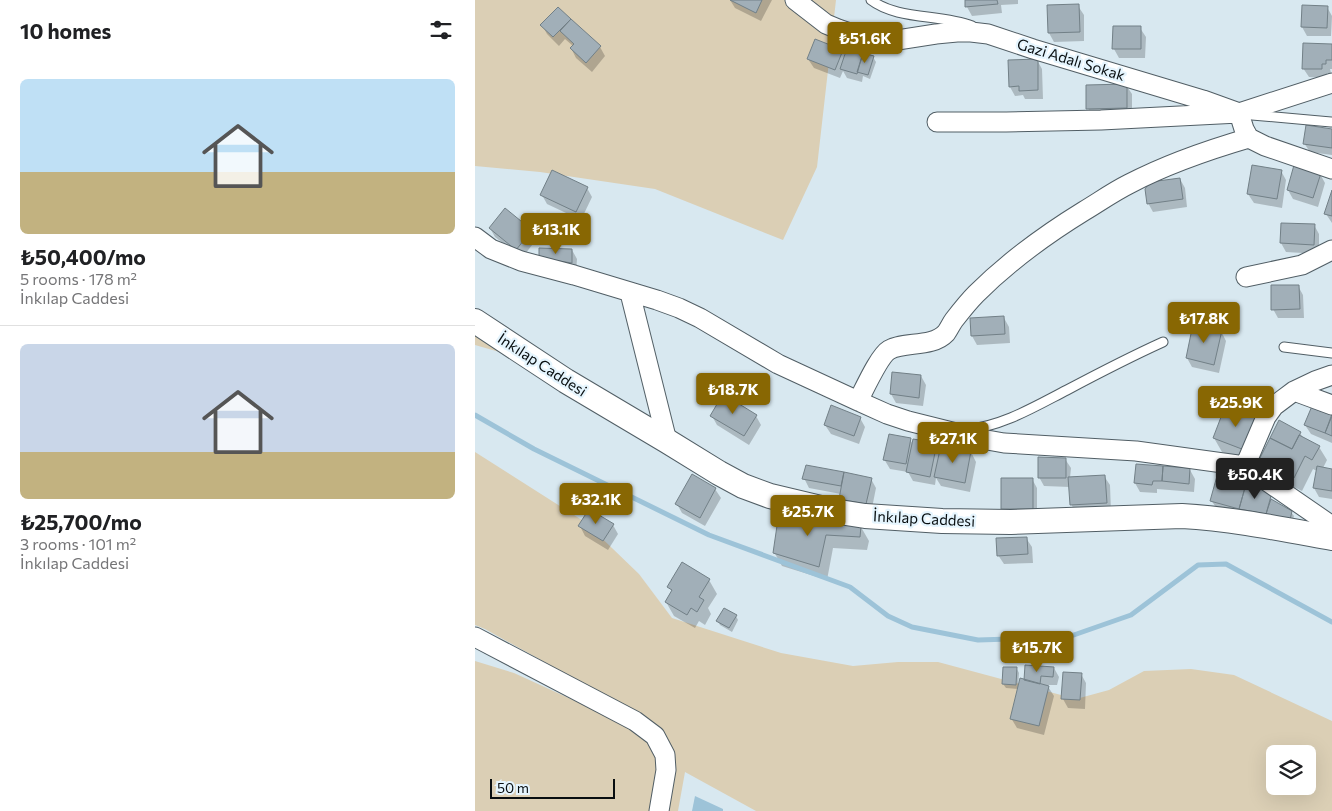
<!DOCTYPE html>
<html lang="en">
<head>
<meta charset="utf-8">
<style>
  :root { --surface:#fff; --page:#f2f2f2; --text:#202124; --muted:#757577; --line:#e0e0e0; --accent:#886703 }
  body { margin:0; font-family:Commissioner,sans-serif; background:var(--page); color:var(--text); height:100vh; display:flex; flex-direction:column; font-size:19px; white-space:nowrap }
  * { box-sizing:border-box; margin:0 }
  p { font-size:16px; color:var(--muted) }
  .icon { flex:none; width:28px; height:28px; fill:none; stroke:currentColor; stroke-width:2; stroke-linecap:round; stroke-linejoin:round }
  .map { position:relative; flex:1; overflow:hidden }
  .details { display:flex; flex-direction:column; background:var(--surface); width:475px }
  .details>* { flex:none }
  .controls { position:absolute; left:791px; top:745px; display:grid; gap:10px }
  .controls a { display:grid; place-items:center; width:50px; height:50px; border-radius:8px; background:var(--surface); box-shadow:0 5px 20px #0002; font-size:25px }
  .scale { position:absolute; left:15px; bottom:12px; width:125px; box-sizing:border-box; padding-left:5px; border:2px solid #080e10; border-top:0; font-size:14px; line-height:18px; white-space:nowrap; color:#080e10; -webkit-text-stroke:4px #e5f5fe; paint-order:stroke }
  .price { position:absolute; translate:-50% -42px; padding:0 11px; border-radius:5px; background:var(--accent); color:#fff; font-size:16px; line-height:32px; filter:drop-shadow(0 1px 2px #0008) }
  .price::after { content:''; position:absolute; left:50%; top:30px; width:15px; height:11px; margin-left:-8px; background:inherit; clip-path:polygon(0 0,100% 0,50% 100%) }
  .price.on { background:#222; color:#fff }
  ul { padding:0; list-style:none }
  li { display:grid; align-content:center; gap:10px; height:265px; padding:0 20px }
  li+li { border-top:1px solid var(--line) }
  li span { display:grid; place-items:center; height:155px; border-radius:8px; color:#555 }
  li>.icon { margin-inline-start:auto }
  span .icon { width:90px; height:90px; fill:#fffc; stroke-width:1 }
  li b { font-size:21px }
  h2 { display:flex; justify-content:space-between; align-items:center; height:60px; padding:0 20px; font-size:21px }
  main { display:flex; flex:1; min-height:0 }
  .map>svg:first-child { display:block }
  .green { fill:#dbcfb5; fill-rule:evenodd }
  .water { fill:#9dc3d8 }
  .shadow { fill:#0003 }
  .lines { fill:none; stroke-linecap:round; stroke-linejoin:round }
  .stream { stroke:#9dc3d8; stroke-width:5 }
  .building { fill:#a1afb8; stroke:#728087 }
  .service-casing { stroke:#515e65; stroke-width:11 }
  .minor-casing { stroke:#515e65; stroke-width:21 }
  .tertiary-casing { stroke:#515e65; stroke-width:26 }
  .service { stroke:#fff; stroke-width:9 }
  .minor { stroke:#fff; stroke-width:19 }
  .tertiary { stroke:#fff; stroke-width:24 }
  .labels { text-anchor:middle; stroke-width:4.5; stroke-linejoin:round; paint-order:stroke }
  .street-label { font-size:15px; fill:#080e10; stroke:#e5f5fe }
</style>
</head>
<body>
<main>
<section class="details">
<h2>10 homes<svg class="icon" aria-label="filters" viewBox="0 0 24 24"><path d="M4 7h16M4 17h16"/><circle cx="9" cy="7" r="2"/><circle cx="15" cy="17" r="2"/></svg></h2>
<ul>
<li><span style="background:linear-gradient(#bfe0f5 60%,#c2b280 0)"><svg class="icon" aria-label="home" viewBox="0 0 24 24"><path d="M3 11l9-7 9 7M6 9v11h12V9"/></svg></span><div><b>₺50,400/mo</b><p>5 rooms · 178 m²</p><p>İnkılap Caddesi</p></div></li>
<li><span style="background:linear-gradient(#c9d6e8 70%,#c2b280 0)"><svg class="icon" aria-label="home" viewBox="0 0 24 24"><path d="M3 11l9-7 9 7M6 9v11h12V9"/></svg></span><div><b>₺25,700/mo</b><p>3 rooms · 101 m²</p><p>İnkılap Caddesi</p></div></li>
</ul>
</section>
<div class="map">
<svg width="857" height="811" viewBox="0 0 857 811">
  <rect width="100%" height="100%" fill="#d8e8f0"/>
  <path class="green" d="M0 0H361L342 167 308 240 180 189 65 172 0 166Z
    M0 335 28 353 0 345Z
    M0 452 110 522 164 574 197 618 306 653 378 666 423 662H463L601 699 634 690 669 671 716 669 759 675 857 721V811H281L210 772 203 811H190L197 770 168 717 10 629 0 625ZM800 754H832V786H800Z
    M0 661 39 673 144 721 169 735 178 749 183 767 176 811H0Z"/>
  <path class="water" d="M220 796 248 809V811H217Z"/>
  <path class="shadow" d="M255 0H297L286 21 260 8Z
    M491 0H543V4L526 5 527 13 497 16 492 7Z
    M603 6 609 15V41L579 42 574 33Z
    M852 7 857 16 856 36H832L827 27Z
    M83 9 125 47 130 56 117 72 101 58 96 48 98 46 90 39 84 46 72 34 67 25Z
    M665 28 671 37 670 58H644L639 49Z
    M857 45V69H855L856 73H852V78L834 77 828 68Z
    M367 51 370 56 398 57 401 62 395 79 388 76 387 82 372 78 368 71 365 78 339 68 333 59Z
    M562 60 567 69 568 99H550L548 95 540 96 535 87Z
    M651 85 657 94V117L618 118 613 108Z
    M857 130V155L835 152 829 143Z
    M806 171 811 180 807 208 779 203 773 194Z
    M845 174 850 183 843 207 818 199 813 190Z
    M705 179 710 188 712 207 678 212 673 203Z
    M112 188 117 197 106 220 72 204 67 195Z
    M857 194V223L851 214Z
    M807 224 839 225 844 234V254L811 252 806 243Z
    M15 228 56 231 61 240 47 258 20 237Z
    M97 250 102 259 101 272 70 267Z
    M823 286 828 295 829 318H803L798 309Z
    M529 318 534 327 535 343 502 345 497 336Z
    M746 331 751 341 744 373 717 367 712 358Z
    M446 376 451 385 448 406 421 403 416 394Z
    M751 406 780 464 747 452 739 438Z
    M837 407 857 415V443L836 434 830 425Z
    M237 416H281L286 425 274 445 242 425Z
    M385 418 390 427 384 444 356 434 350 425Z
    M825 433 829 439 844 447 852 460 848 468 857 470V499L844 497 839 488 842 471 838 469 827 491 793 474 785 460Z
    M435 440 438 444 461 445 465 452H496L501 462 495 492 466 486 461 478 460 485 438 481 433 472 415 469 409 459Z
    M590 459 596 468 595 478 629 476 635 485 636 512 601 513 596 504 595 487 569 486 564 477Z
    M662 465 715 470 720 479 719 492 682 489V493L665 492 660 483Z
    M332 466 396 479 401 488 396 513 370 508 365 499 366 494 334 488 329 478Z
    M217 476 240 489 246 498 230 526 207 513 202 504Z
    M557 479 562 488V518H533L528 509Z
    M795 497 798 501 816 512 819 516 817 523 742 509 736 500Z
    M306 514 386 527 394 541 392 550 358 548 352 580 307 566 299 552Z
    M138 525 143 534 133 550 110 536 105 526Z
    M551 538 557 547 558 563 529 564 523 555Z
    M234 580 242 594 233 608 236 614 230 625 224 621 220 628 199 616 191 602 197 592 194 587Z
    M261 616 263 620 257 632 245 625 243 621Z
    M579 668 584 677 582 685H572L579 696 569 735 542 728 536 718 544 689 531 688 528 684 542 669 544 673 543 686 550 681Z
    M606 674 611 683 610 709 593 708 588 699Z"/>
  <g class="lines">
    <path class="stream" d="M0 415 59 449 234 535 375 587 413 616 437 627 503 640 593 637 656 615 723 565 751 564 857 622"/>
  </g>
  <path class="building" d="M255 0H287L281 13Z
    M490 0H522L523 4 490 7Z
    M604 4 605 32 573 33 572 5Z
    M827 5 853 6 852 28 826 27Z
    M83 7 96 19 78 37 65 25Z
    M96 19 126 46 111 63 95 48 99 44 85 31Z
    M638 26H666V49H637Z
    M340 39 368 50 360 70 332 59Z
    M828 43 857 44V60H851V64H847V69H827Z
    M372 48 388 53 382 74 365 69Z
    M388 53 399 56 393 75 382 72Z
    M563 59V90L544 91V86L534 87 533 60Z
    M652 84V108L611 109V85Z
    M831 125 857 129V148L828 144Z
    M777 165 807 170 802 199 772 194Z
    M819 165 846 173 838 198 812 190Z
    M77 170 113 187 101 212 65 195Z
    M705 178 708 199 672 204 670 189 675 182Z
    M857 190V216L849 214Z
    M30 208 57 230 41 250 14 228Z
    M806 223 840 224 839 245 805 243Z
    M64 248 97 249V263L64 258Z
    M796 285H824L825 309 796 310Z
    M529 316 530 334 496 336 495 318Z
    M718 324 747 330 739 365 711 358Z
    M417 372 446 375 444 398 415 394Z
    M248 394 282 415 269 436 235 416Z
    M751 404 784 417 772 451 738 438Z
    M356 405 386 417 379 436 349 425Z
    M837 406 857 414 850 433 829 425Z
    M857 416V436L850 433Z
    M804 420 826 432 817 449 795 438Z
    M414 434 436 438 431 464 408 460Z
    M824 435 845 446 837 460 830 456 819 478 784 460 795 438 817 449Z
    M438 439 462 443 455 477 431 472Z
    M466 445 496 451 490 483 459 477Z
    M563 457 591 458V478H563Z
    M661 464 688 466 687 481H678L677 485 659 483Z
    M331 465 369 472 366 486 327 479Z
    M688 466 715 468 714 484 687 481Z
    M842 466 857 469V491L838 488Z
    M369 472 397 478 391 504 364 499Z
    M217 474 241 488 225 518 200 504Z
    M630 475 632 503 595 505 593 477Z
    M742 476 771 484 764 509 735 501Z
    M526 478H558V509H526Z
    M771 484 785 488 796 496 791 514 764 509Z
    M796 499 817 511 815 520 791 514Z
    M114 509 139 524 128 541 103 526Z
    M304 512 386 526 385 537 351 535 344 567 298 553Z
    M552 537 553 554 522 556 521 538Z
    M207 562 235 579 224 597 229 600 222 612 216 608 212 615 190 602 197 590 192 587Z
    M249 608 262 615 254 628 241 621Z
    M550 665 579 667 578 677 566 676 565 684 549 680Z
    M528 667H542L541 685 527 684Z
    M588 672 607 673 605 700 586 699Z
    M545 678 574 686 564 726 535 719Z"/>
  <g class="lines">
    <g class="service-casing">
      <path id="service" d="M396 0C422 20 466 14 497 26
        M777 115 856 122
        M809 347 857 353
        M490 430C528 426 559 407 592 390 624 373 655 357 688 342"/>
    </g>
    <g class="minor-casing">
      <path id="minor" d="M320 0 351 24 363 29 389 38 416 41 461 34 482 32H496L513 34 558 49 728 100 764 113 769 129 774 138 790 146 857 169
        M462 122H531L626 120 764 113 857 83
        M0 237 16 249 46 261 99 275 182 300 204 308 225 318 303 364 383 401 412 414 433 421 501 438 529 443 661 451 770 466 857 526
        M771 277 827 265 857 250
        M155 293 192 441
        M819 391 857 405
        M383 401C389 390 404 356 414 350 429 341 457 348 471 333 474 329 476 324 479 320 486 311 493 302 501 294 533 262 570 235 609 211 624 202 638 192 654 184 692 164 733 150 774 138
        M770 466 791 417 799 406 819 391 840 381 857 375
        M0 637 160 721 180 736 190 755 191 770 184 811"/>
    </g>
    <g class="tertiary-casing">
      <path id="tertiary" d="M0 321 91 381 192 441 244 473 268 486 295 496 358 511 390 516 467 521 536 522 707 516C758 519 807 529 857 538"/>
    </g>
    <use href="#service" class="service"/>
    <use href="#minor" class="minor"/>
    <use href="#tertiary" class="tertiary"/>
  </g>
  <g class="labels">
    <g class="street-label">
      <text transform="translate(596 60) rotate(17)" y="5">Gazi Adalı Sokak</text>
      <text transform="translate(67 365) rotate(33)" y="5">İnkılap Caddesi</text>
      <text transform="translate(449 519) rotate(3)" y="5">İnkılap Caddesi</text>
    </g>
  </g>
</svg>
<div class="controls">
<a><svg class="icon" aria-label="layers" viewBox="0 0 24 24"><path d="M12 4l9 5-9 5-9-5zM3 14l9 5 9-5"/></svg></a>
</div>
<div class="scale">50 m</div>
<b class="price" style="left:390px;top:64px">₺51.6K</b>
<b class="price" style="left:81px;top:255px">₺13.1K</b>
<b class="price" style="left:729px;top:344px">₺17.8K</b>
<b class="price" style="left:258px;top:415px">₺18.7K</b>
<b class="price" style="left:761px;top:428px">₺25.9K</b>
<b class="price" style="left:478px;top:464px">₺27.1K</b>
<b class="price on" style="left:780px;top:500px">₺50.4K</b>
<b class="price" style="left:121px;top:525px">₺32.1K</b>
<b class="price" style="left:333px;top:537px">₺25.7K</b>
<b class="price" style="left:562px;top:673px">₺15.7K</b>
</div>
</main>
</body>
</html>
